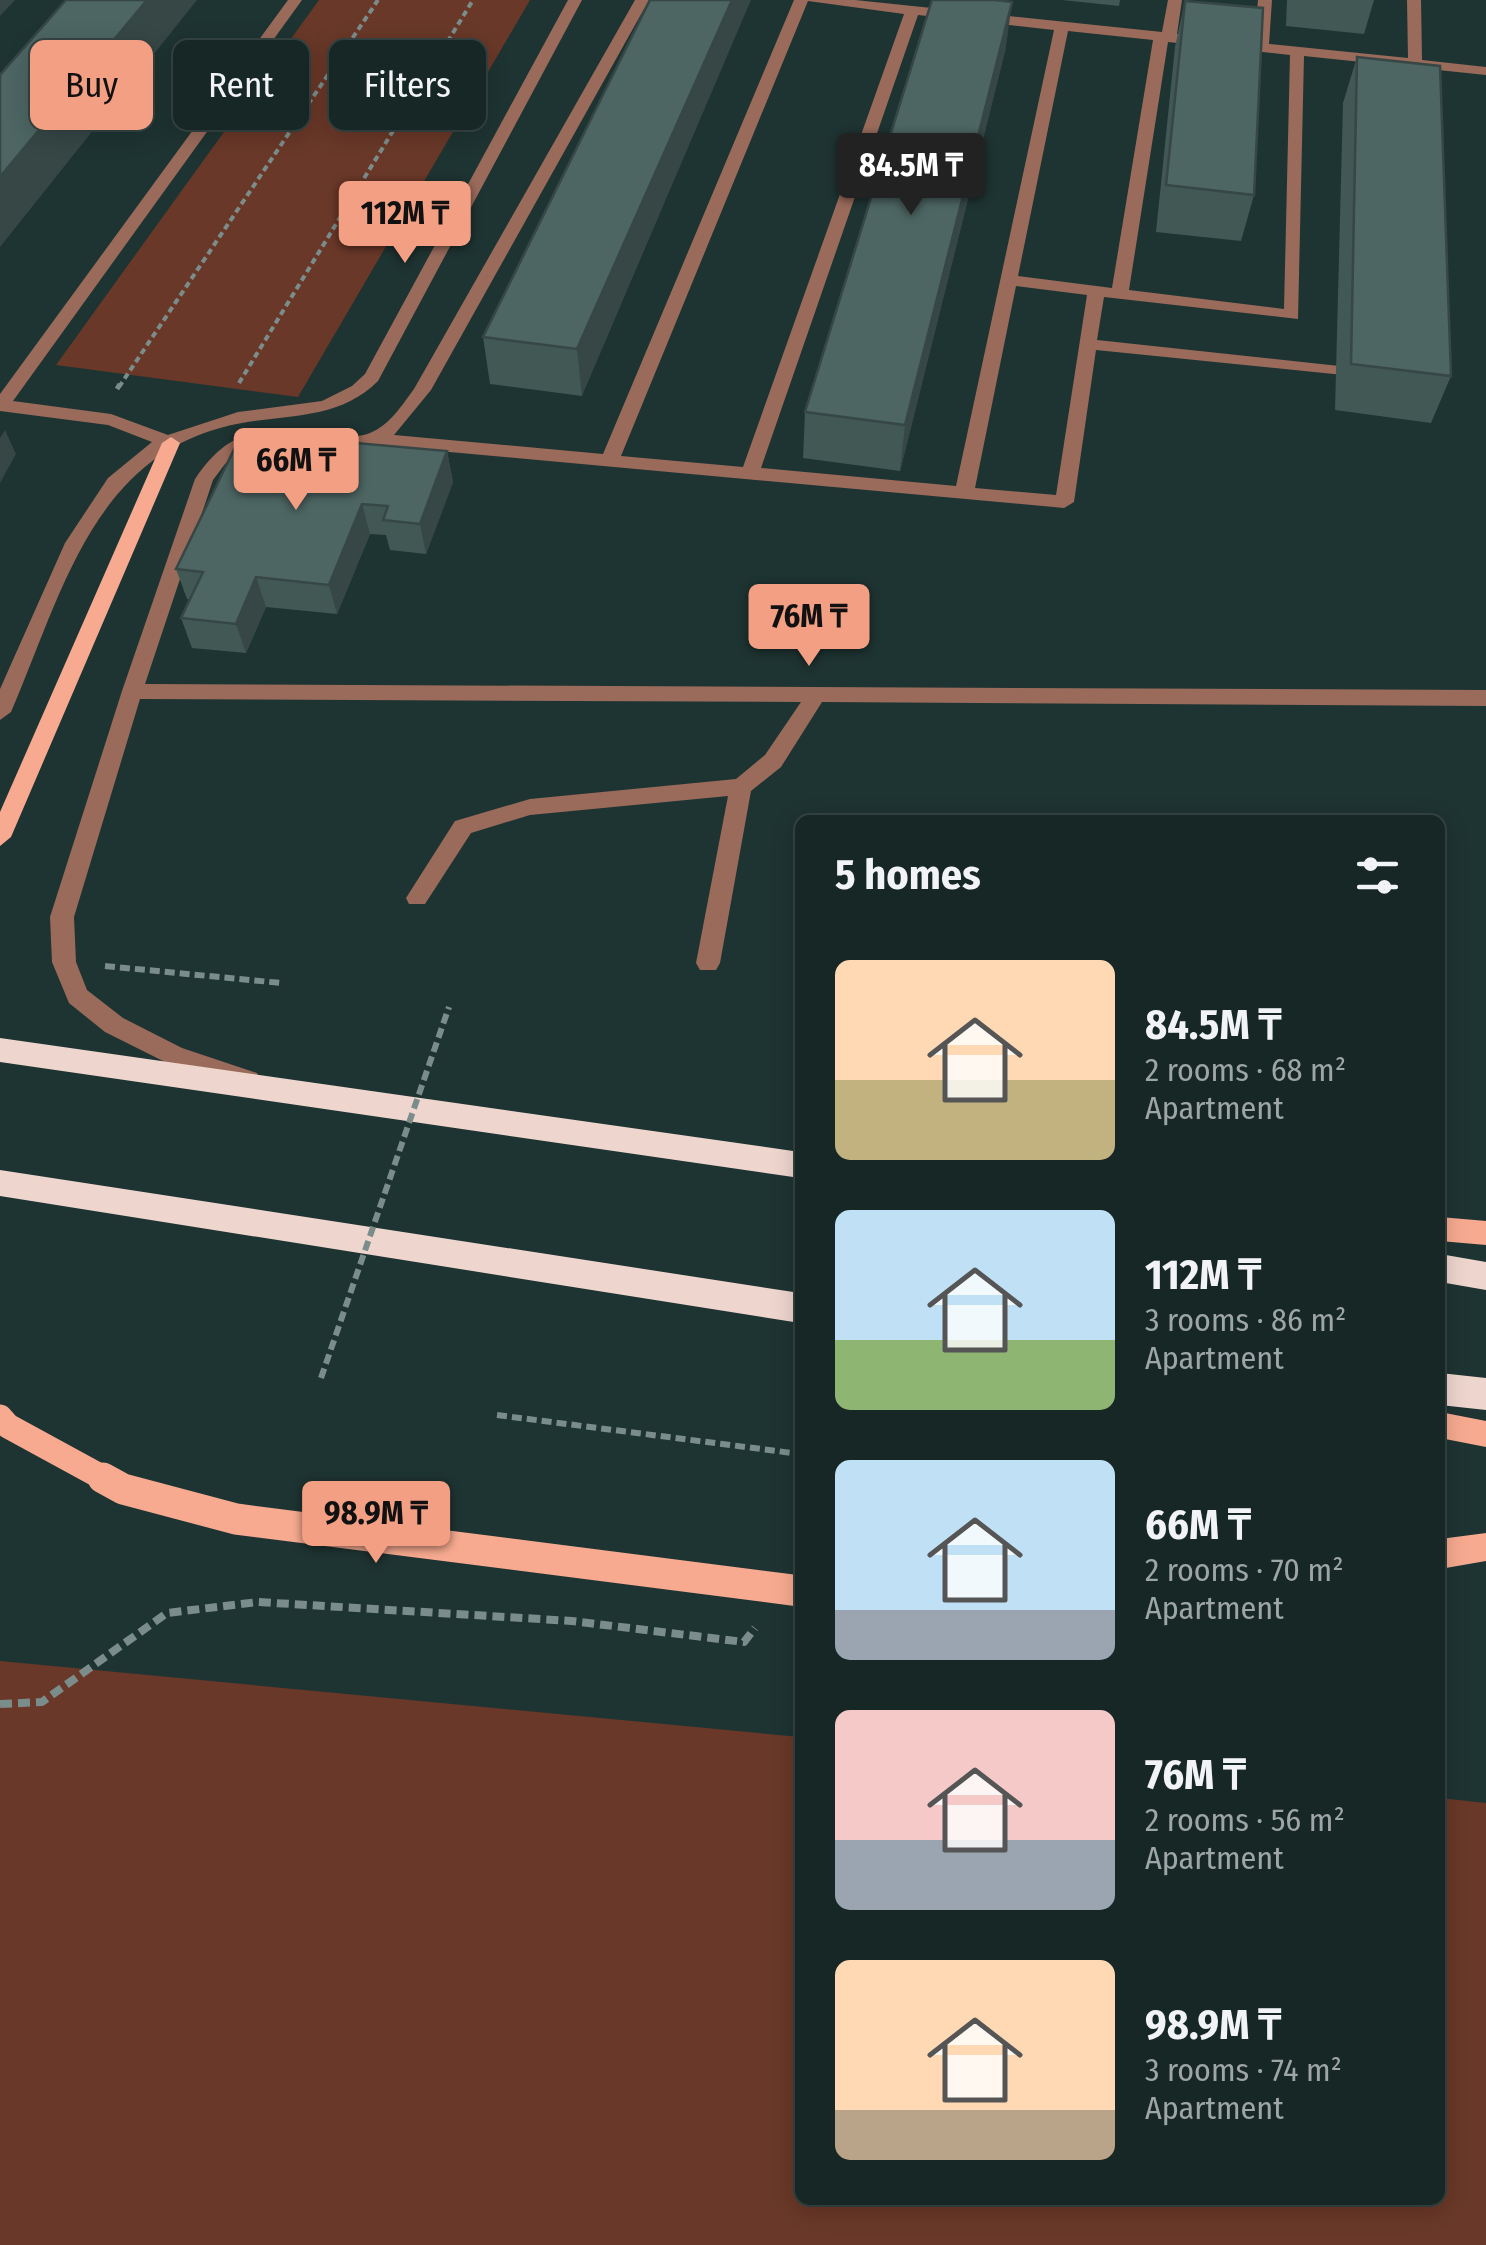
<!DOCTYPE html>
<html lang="en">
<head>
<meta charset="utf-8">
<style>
  :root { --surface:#162726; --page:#233332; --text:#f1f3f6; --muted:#9ea5a7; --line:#354443; --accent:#f39f84 }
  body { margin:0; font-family:"Fira Sans Condensed",sans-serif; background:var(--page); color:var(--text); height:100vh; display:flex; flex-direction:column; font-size:38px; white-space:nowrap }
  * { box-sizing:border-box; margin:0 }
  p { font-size:32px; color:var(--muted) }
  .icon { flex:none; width:55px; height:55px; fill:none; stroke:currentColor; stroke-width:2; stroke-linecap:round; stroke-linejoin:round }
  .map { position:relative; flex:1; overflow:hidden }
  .panel { position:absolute; left:795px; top:815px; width:650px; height:1390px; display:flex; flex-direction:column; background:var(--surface); border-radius:15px; box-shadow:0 5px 25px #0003,0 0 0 2px var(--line) }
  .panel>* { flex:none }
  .guide { position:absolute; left:30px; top:40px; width:615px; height:90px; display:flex; gap:20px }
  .price { position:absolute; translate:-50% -85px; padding:0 22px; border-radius:10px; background:var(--accent); color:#111; font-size:32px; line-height:65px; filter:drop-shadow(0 2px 5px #0008) }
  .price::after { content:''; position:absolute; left:50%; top:60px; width:30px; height:22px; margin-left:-15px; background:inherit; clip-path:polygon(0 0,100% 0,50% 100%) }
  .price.on { background:#222; color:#fff }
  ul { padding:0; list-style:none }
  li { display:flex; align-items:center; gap:30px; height:250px; padding:0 40px }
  li span { display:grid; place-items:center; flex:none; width:280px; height:200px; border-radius:15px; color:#555 }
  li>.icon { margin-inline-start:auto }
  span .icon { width:120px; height:120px; fill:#fffc; stroke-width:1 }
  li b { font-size:42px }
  h2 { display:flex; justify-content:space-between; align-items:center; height:120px; padding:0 40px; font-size:42px }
  .chip { padding:0 35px; border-radius:15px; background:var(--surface); box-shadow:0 5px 25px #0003,0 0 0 2px var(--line); font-size:35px; line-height:90px }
  .chip.on { background:var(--accent); color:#111 }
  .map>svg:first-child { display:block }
  .green { fill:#693828 }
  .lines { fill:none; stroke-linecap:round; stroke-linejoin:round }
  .path-far3 { stroke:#7b8d8b; stroke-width:4; stroke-dasharray:6 4; stroke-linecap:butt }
  .path-far2 { stroke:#7b8d8b; stroke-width:5; stroke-dasharray:8 4; stroke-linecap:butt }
  .path-far1 { stroke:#7b8d8b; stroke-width:6; stroke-dasharray:10 5; stroke-linecap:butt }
  .path { stroke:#7b8d8b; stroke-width:8; stroke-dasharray:12 6; stroke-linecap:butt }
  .minor { fill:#9a6b5b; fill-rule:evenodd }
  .major { fill:#f7aa90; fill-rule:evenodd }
  .highway { fill:#eed6ce; fill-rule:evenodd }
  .path-bridge { stroke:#7b8d8b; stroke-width:6; stroke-dasharray:10 5; stroke-linecap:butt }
  .major-bridge-far1 { stroke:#f7aa90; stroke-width:25 }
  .major-bridge { stroke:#f7aa90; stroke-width:31 }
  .wall { fill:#425855 }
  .shaded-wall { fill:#364745 }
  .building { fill:#4d6663; stroke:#364745; stroke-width:2.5 }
</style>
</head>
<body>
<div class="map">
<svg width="1486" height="2245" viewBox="0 0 1486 2245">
  <rect width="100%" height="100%" fill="#1e3432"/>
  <path class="green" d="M319 0H530L298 397 56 365Z
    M0 1661 800 1737V2200H1440V1798L1486 1803V2245H0Z"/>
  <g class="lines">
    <path class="path-far3" d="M332 68 425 78
      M239 383 473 0
      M119 387 378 0"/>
    <path class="path-far2" d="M117 389 120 384"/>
    <path class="path-far1" d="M105 966 281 983
      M497 1415 800 1454"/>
    <path class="path" d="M0 1704 42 1702 167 1613 258 1602 572 1621 744 1642 755 1628"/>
    <path class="minor" d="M288 0H302L13 401 111 414 168 435 238 412 322 401 352 386 365 374 568 0H582L378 381C340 419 292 414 242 423 94 449 63 592 11 712L0 720V689L65 543 108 478 152 442 108 425 0 411V394Z
      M635 0H649L431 390 394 435 603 454 794 0H855L1162 32 1168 0H1182L1177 34 1254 42 1258 0H1272L1269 44 1408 58 1407 0H1421L1422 60 1486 67V75L1304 56 1298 319 1104 297 1097 340 1367 369 1373 370V378L1096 350 1074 502 1064 508 373 445 260 442 238 452 225 464 213 480 145 684 1486 690V706L822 702 781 767 751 791 720 963 716 970H700L696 963 728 796 530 815 471 833 425 904H409L406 898 455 821 530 799 736 779 765 755 801 702 140 699 74 917 76 962 87 990 123 1018 182 1048 257 1073 260 1080 257 1087 248 1090 165 1062 105 1032 69 1003 52 962 50 917 122 691 195 479C235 420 268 431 332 435 344 436 359 438 370 433 390 425 402 405 414 389ZM808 1 904 14 743 467 621 456ZM918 15 1054 30 956 486 761 468ZM1068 31 1153 40 1112 288 1018 276ZM1168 42 1290 55 1284 309 1129 290ZM1016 286 1087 295 1056 495 975 488Z"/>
    <path class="major" d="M171 437 180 443 11 837 0 846V812L162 443Z
      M1440 1217 1486 1221V1245L1440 1241Z
      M1440 1412 1486 1421V1447L1440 1438Z
      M1486 1533V1561L1440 1569V1539Z"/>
    <path class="highway" d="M0 1038 800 1152V1178L0 1062Z
      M0 1170 800 1293V1323L0 1196Z
      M1440 1254 1486 1262V1290L1440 1282Z
      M1440 1373 1486 1378V1410L1440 1405Z"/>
    <path class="path-bridge" d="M321 1378 449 1007"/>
    <path class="major-bridge-far1" d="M0 1417 8 1426 107 1480"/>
    <path class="major-bridge" d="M103 1478 123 1489 236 1519 800 1591"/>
  </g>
  <path class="wall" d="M650 0 582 396 490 384 483 337Z
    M1062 0H1120L1119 6Z
    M1287 0H1374L1364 34 1286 26Z
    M1185 1 1254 195 1241 241 1156 232 1175 47Z
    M1006 47 900 471 803 458 805 412Z
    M1357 57 1451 376 1431 423 1335 410 1343 103Z
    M447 451 453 482 426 554 390 550 386 535 370 534 337 614 266 607 246 653 192 648 181 618 190 599H187L176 569Z"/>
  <path class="shaded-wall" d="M0 0H15L0 16Z
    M147 0H197L0 247V177Z
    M732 0H751L582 396 577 349Z
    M1012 2 1006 47 900 471 905 425Z
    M5 430 16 454 0 483V438Z
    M447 451 453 482 426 554 420 524Z
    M362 504 370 534 337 614 329 585Z
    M256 577 266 607 246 653 236 624Z"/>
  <path class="building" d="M66 0H147L0 177V75Z
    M650 0H732L577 349 483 337Z
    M932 0H995L1012 2 905 425 805 412Z
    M1185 1 1263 8 1254 195 1166 185Z
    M1357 57 1440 66 1451 376 1351 364Z
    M242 433 447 451 420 524 383 520 388 506 362 504 329 585 256 577 236 624 181 618 203 572 176 569Z"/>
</svg>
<b class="price on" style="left:911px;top:218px">84.5M ₸</b>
<b class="price" style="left:405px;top:266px">112M ₸</b>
<b class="price" style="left:296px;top:513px">66M ₸</b>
<b class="price" style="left:809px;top:669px">76M ₸</b>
<b class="price" style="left:376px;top:1566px">98.9M ₸</b>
<div class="guide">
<a class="chip on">Buy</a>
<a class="chip">Rent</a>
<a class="chip">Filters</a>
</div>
<section class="panel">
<h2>5 homes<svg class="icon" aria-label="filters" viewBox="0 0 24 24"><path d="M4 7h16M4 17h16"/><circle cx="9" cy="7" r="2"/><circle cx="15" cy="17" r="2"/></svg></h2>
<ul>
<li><span style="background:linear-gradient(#ffd9b3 60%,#c2b280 0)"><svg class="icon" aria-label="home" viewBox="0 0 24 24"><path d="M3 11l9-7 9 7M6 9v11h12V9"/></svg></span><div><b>84.5M ₸</b><p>2 rooms · 68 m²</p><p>Apartment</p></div></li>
<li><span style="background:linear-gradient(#bfe0f5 65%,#8fb573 0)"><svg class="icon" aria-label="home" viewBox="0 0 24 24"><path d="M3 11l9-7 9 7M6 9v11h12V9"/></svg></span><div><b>112M ₸</b><p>3 rooms · 86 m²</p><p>Apartment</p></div></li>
<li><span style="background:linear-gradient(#bfe0f5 75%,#9aa5b1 0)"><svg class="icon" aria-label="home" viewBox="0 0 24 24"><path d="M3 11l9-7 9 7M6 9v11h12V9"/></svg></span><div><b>66M ₸</b><p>2 rooms · 70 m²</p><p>Apartment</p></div></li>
<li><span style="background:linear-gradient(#f6c9c9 65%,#9aa5b1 0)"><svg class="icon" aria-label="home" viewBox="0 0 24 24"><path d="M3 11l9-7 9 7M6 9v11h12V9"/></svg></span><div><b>76M ₸</b><p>2 rooms · 56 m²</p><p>Apartment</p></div></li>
<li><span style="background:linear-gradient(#ffd9b3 75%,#b9a48a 0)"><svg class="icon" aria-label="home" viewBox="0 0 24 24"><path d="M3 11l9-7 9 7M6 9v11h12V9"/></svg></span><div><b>98.9M ₸</b><p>3 rooms · 74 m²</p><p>Apartment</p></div></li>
</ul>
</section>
</div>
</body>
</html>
